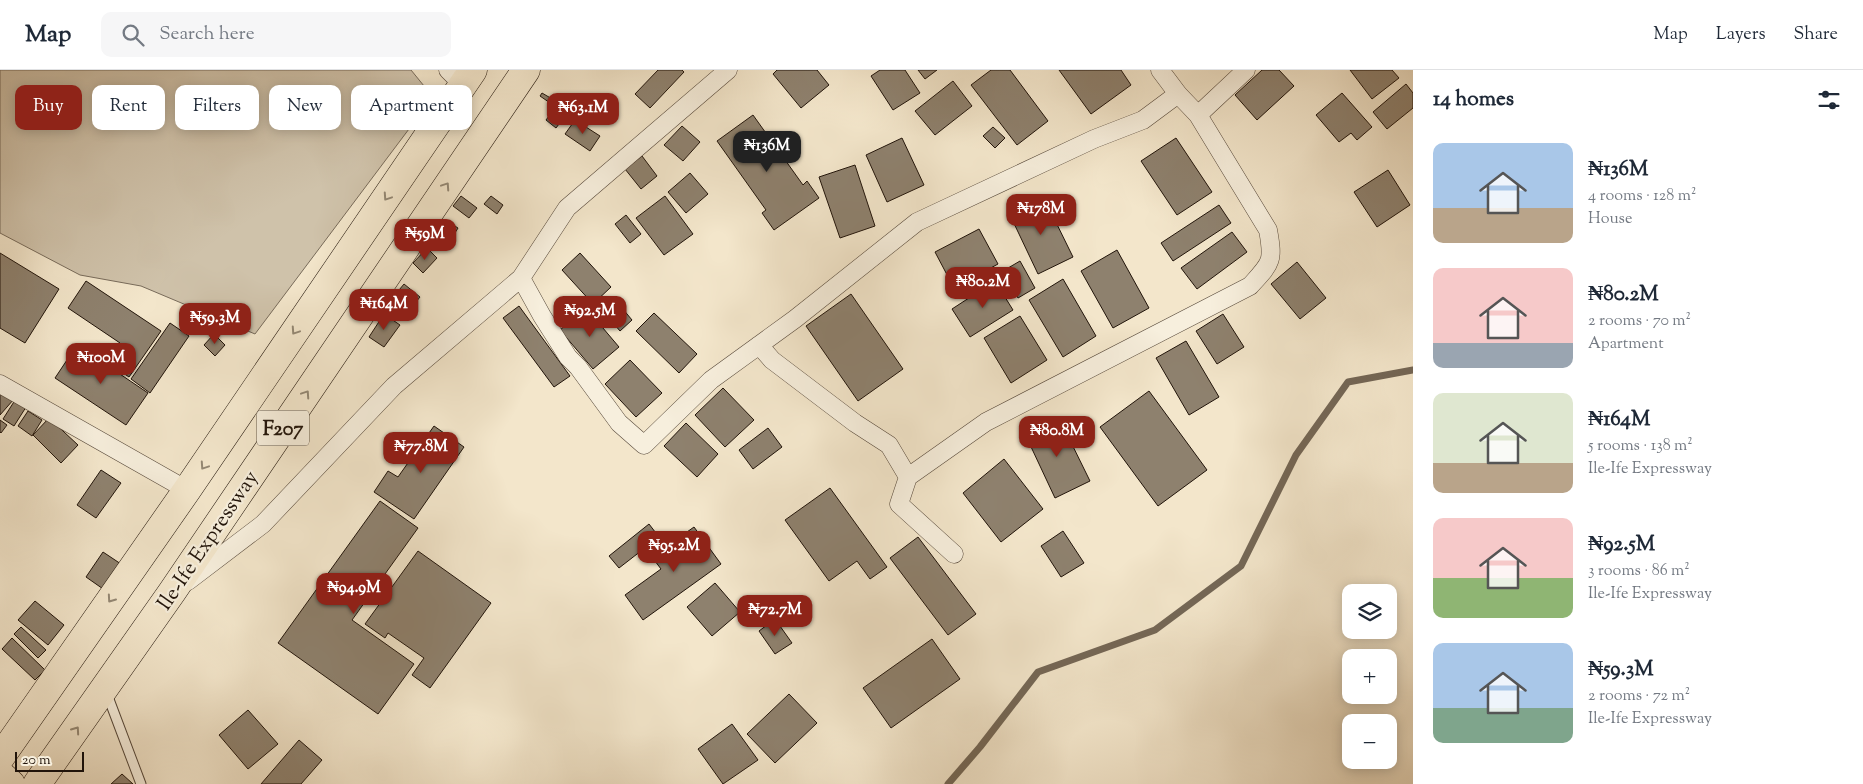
<!DOCTYPE html>
<html lang="en">
<head>
<meta charset="utf-8">
<style>
  :root { --surface:#fff; --page:#f6f6f7; --text:#1f2937; --muted:#747a83; --line:#e0e1e3; --accent:#8f2418 }
  body { margin:0; font-family:"Sorts Mill Goudy",serif; background:var(--page); color:var(--text); height:100vh; display:flex; flex-direction:column; font-size:19px; white-space:nowrap }
  * { box-sizing:border-box; margin:0 }
  p { font-size:16px; color:var(--muted) }
  .icon { flex:none; width:28px; height:28px; fill:none; stroke:currentColor; stroke-width:2; stroke-linecap:round; stroke-linejoin:round }
  .map { position:relative; flex:1; overflow:hidden }
  .drawer { display:flex; flex-direction:column; background:var(--surface); width:450px }
  .drawer>* { flex:none }
  .hud { position:absolute; left:15px; top:15px; width:475px; height:45px; display:flex; gap:10px }
  .tools { position:absolute; left:1342px; top:514px; display:grid; gap:10px }
  .tools a { display:grid; place-items:center; width:55px; height:55px; border-radius:10px; background:var(--surface); box-shadow:0 2px 12px #0003; font-size:25px }
  .scale { position:absolute; left:15px; bottom:12px; width:69px; box-sizing:border-box; padding-left:5px; border:2px solid #21140a; border-top:0; font-size:14px; line-height:18px; white-space:nowrap; color:#21140a; -webkit-text-stroke:4px #f7efdd; paint-order:stroke }
  .price { position:absolute; translate:-50% -42px; padding:0 11px; border-radius:10px; background:var(--accent); color:#fff; font-size:16px; line-height:32px; filter:drop-shadow(0 1px 2px #0008) }
  .price::after { content:''; position:absolute; left:50%; top:30px; width:15px; height:11px; margin-left:-8px; background:inherit; clip-path:polygon(0 0,100% 0,50% 100%) }
  .price.current { background:#222; color:#fff }
  ul { padding:0; list-style:none }
  li { display:flex; align-items:center; gap:15px; height:125px; padding:0 20px }
  li span { display:grid; place-items:center; flex:none; width:140px; height:100px; border-radius:10px; color:#555 }
  li>.icon { margin-inline-start:auto }
  span .icon { width:60px; height:60px; fill:#fffc; stroke-width:1 }
  li b { font-size:21px }
  h2 { display:flex; justify-content:space-between; align-items:center; height:60px; padding:0 20px; font-size:21px }
  .pill { padding:0 18px; border-radius:10px; background:var(--surface); box-shadow:0 2px 12px #0003; font-size:18px; line-height:45px }
  .pill.current { background:var(--accent); color:#fff }
  header { display:flex; align-items:center; gap:30px; box-sizing:border-box; height:70px; padding:0 25px; background:var(--surface); border-bottom:1px solid var(--line) }
  header strong { font-size:24px }
  nav { display:flex; gap:28px; margin-inline-start:auto; font-size:18px }
  .search { width:350px; height:45px; background:var(--page); display:flex; align-items:center; gap:12px; box-sizing:border-box; padding:0 18px; border-radius:10px; color:var(--muted); font-size:19px }
  main { display:flex; flex:1; min-height:0 }
  .map>svg:first-child { display:block }
  .green { fill:#cfc2aa; stroke:#786b5a }
  .lines { fill:none; stroke-linecap:round; stroke-linejoin:round }
  .stream { stroke:#746756; stroke-width:7 }
  .building { fill:#8e816e; stroke:#21140a }
  .lane-casing { stroke:#56483a; stroke-width:11 }
  .street-casing { stroke:#56483a; stroke-width:19 }
  .primary-casing { stroke:#21140a; stroke-width:29 }
  .lane { stroke:#f7efdd; stroke-width:9 }
  .street { stroke:#f7efdd; stroke-width:18 }
  .primary { stroke:#f3e6cb; stroke-width:28 }
  .oneway { stroke:#948874 }
  .labels { text-anchor:middle; stroke-width:4.5; stroke-linejoin:round; paint-order:stroke }
  .shield { fill:#f7efdd; stroke:#615649; stroke-width:1 }
  .shield-label { font-size:20px; font-weight:bold; fill:#21140a }
  .street-label { font-size:21px; fill:#21140a; stroke:#f7efdd }
</style>
</head>
<body>
<header>
<strong>Map</strong>
<div class="search"><svg class="icon" aria-label="search" viewBox="0 0 24 24"><circle cx="10" cy="10" r="6"/><path d="M15 15l6 6"/></svg>Search here</div>
<nav><a>Map</a><a>Layers</a><a>Share</a></nav>
</header>
<main>
<div class="map">
<svg width="1413" height="714" viewBox="0 0 1413 714">
  <rect width="100%" height="100%" fill="#f3e6cb"/>
  <filter id="stains"><feTurbulence type="fractalNoise" baseFrequency=".004" numOctaves="4"/><feColorMatrix values="0 0 0 0 .2 0 0 0 0 .09 0 0 0 0 .02 0 0 0 .5 -.17"/></filter>
  <radialGradient id="worn" r=".72"><stop offset=".6" stop-color="#630" stop-opacity="0"/><stop offset="1" stop-color="#630" stop-opacity=".3"/></radialGradient>
  <path class="green" d="M0 0H411L433 27 255 264 141 216 80 205 0 163Z"/>
  <g class="lines">
    <path class="stream" d="M948 714 980 677 1038 602 1155 560 1241 496 1296 385 1348 312 1413 300"/>
  </g>
  <path class="building" d="M658 0H682L684 2 650 38 635 24Z
    M777 0H817L829 15 801 38 773 4Z
    M880 0H905L920 23 893 40 871 6Z
    M918 0H937L925 9Z
    M991 0H1010L1048 51 1017 75 971 15Z
    M1059 0H1121L1131 15 1091 44Z
    M1262 0H1279L1294 16 1257 50 1235 25Z
    M1350 0H1392L1399 8 1372 29Z
    M953 11 972 36 935 65 915 41Z
    M1406 14 1413 23V38L1387 59 1373 42Z
    M542 23 559 33 556 37 540 26Z
    M1342 23 1372 57 1357 70 1351 63 1339 72 1316 45Z
    M581 25 606 33 601 48 576 40Z
    M552 42 562 50 556 58 546 50Z
    M753 45 803 115 807 111 819 128 774 160 762 143 766 140 717 71Z
    M575 50 600 66 590 81 565 64Z
    M682 56 700 72 683 91 664 75Z
    M993 57 1005 68 995 78 983 66Z
    M902 68 924 115 887 132 866 85Z
    M1176 68 1212 122 1177 145 1141 91Z
    M642 86 657 106 641 119 625 99Z
    M855 95 875 156 840 168 819 107Z
    M1388 100 1410 135 1377 157 1354 122Z
    M690 103 708 124 686 143 668 122Z
    M461 126 477 138 469 148 453 136Z
    M491 126 503 135 497 144 484 134Z
    M665 126 693 164 664 185 636 148Z
    M1044 128 1073 187 1038 204 1010 145Z
    M1219 135 1231 153 1173 191 1161 173Z
    M626 145 641 164 630 173 615 154Z
    M447 151 458 158 453 166 442 158Z
    M979 159 998 194 954 218 935 182Z
    M1232 162 1247 182 1197 219 1181 198Z
    M427 178 437 188 423 203 413 193Z
    M1117 180 1149 238 1113 258 1081 201Z
    M0 183 59 219 25 273 0 258Z
    M580 183 611 217 593 234 562 200Z
    M1020 191 1035 218 1018 228 1003 201Z
    M1297 192 1326 228 1300 249 1271 214Z
    M1063 209 1096 266 1063 287 1029 230Z
    M86 211 161 261 129 307 107 292 120 273 68 238Z
    M995 211 1013 240 970 267 952 239Z
    M404 214 420 227 401 250 385 237Z
    M851 224 903 299 858 331 806 256Z
    M617 232 632 250 620 261 604 242Z
    M519 236 570 306 554 317 503 248Z
    M586 238 619 277 593 299 560 260Z
    M654 243 697 284 679 303 636 261Z
    M384 244 400 255 384 277 369 267Z
    M1223 244 1244 277 1217 294 1196 261Z
    M1020 246 1047 290 1011 313 984 268Z
    M170 253 189 266 150 323 131 309Z
    M214 264 225 275 215 286 204 275Z
    M1186 271 1219 327 1189 345 1156 288Z
    M77 275 148 323 126 355 55 308Z
    M630 290 662 323 636 347 605 314Z
    M0 318 14 329 0 345Z
    M723 318 754 350 725 377 695 345Z
    M1149 321 1207 400 1158 436 1100 357Z
    M17 327 28 334 14 356 3 349Z
    M28 341 42 350 32 366 18 356Z
    M49 348 78 375 61 393 33 365Z
    M1059 348 1090 411 1055 428 1025 364Z
    M0 350 7 355 1 363 0 362Z
    M686 353 718 384 697 407 664 376Z
    M434 356 464 377 414 449 374 422 388 401 398 407Z
    M768 358 782 377 753 399 739 380Z
    M1004 389 1043 439 1001 472 963 423Z
    M101 400 121 413 96 448 77 435Z
    M830 418 887 497 870 509 857 491 829 511 785 450Z
    M380 431 418 458 352 550 414 594 378 644 278 573Z
    M649 454 659 467 619 498 609 486Z
    M694 457 721 494 643 550 625 525 661 499 652 487Z
    M1063 461 1084 493 1061 507 1041 476Z
    M918 467 976 544 948 565 890 488Z
    M418 481 491 533 430 618 412 605 424 588 388 563 385 568 365 554Z
    M103 482 124 496 106 521 86 507Z
    M715 513 740 542 712 566 687 537Z
    M35 531 64 555 48 575 18 550Z
    M775 549 792 573 775 584 759 561Z
    M21 557 46 580 38 588 14 564Z
    M12 568 45 600 35 610 2 579Z
    M932 569 960 609 891 658 863 618Z
    M789 624 817 653 775 693 747 664Z
    M248 640 278 674 248 699 219 665Z
    M732 654 758 690 723 714 698 679Z
    M299 670 322 690 301 714H261Z
    M122 704 133 714H111Z"/>
  <g class="lines">
    <g class="lane-casing">
      <path id="lane" d="M107 624 141 714"/>
    </g>
    <g class="street-casing">
      <path id="street" d="M448 0 463 15
        M1198 45 1246 0
        M521 208 542 246 568 287 578 297 619 353 644 375 711 310 795 249 917 152 1094 69 1143 50 1178 24
        M759 275 772 290 855 353 889 375 908 407
        M0 314 187 420
        M954 484 899 434 908 407 986 352 1250 216C1271 193 1274 192 1268 160L1198 45 1178 24 1160 0
        M188 511 263 454 394 316 521 208 567 138 728 0"/>
    </g>
    <g class="primary-casing">
      <path id="primary" d="M0 688 187 420 473 0
        M0 704 11 714
        M37 714 172 522 526 0"/>
    </g>
    <use href="#lane" class="lane"/>
    <use href="#street" class="street"/>
    <use href="#primary" class="primary"/>
  </g>
  <defs><path id="oneway-chevron" d="M-2-3.5L2.5 0L-2 3.5" fill="none" stroke-width="1.6" stroke-linecap="round" stroke-linejoin="round" transform="scale(1.25)"/></defs>
  <g class="oneway">
    <use href="#oneway-chevron" transform="translate(446 116) rotate(-56)"/>
    <use href="#oneway-chevron" transform="translate(387 127) rotate(124)"/>
    <use href="#oneway-chevron" transform="translate(295 261) rotate(124)"/>
    <use href="#oneway-chevron" transform="translate(306 324) rotate(-56)"/>
    <use href="#oneway-chevron" transform="translate(204 396) rotate(124)"/>
    <use href="#oneway-chevron" transform="translate(111 529) rotate(125)"/>
    <use href="#oneway-chevron" transform="translate(76 660) rotate(-55)"/>
  </g>
  <g class="labels">
    <rect class="shield" x="257" y="340.5" width="52" height="35" rx="4"/>
    <g class="shield-label">
      <text x="283" y="365">F207</text>
    </g>
    <g class="street-label">
      <text transform="translate(207 470) rotate(-56)" y="7">Ile-Ife Expressway</text>
    </g>
  </g>
  <rect width="100%" height="100%" filter="url(#stains)"/>
  <rect width="100%" height="100%" fill="url(#worn)"/>
</svg>
<div class="tools">
<a><svg class="icon" aria-label="layers" viewBox="0 0 24 24"><path d="M12 4l9 5-9 5-9-5zM3 14l9 5 9-5"/></svg></a>
<a>+</a>
<a>−</a>
</div>
<div class="scale">20 m</div>
<b class="price" style="left:583px;top:65px">₦63.1M</b>
<b class="price current" style="left:767px;top:103px">₦136M</b>
<b class="price" style="left:1041px;top:166px">₦178M</b>
<b class="price" style="left:425px;top:191px">₦59M</b>
<b class="price" style="left:983px;top:239px">₦80.2M</b>
<b class="price" style="left:384px;top:261px">₦164M</b>
<b class="price" style="left:590px;top:268px">₦92.5M</b>
<b class="price" style="left:215px;top:275px">₦59.3M</b>
<b class="price" style="left:101px;top:315px">₦100M</b>
<b class="price" style="left:1057px;top:388px">₦80.8M</b>
<b class="price" style="left:421px;top:404px">₦77.8M</b>
<b class="price" style="left:674px;top:503px">₦95.2M</b>
<b class="price" style="left:354px;top:545px">₦94.9M</b>
<b class="price" style="left:775px;top:567px">₦72.7M</b>
<div class="hud">
<a class="pill current">Buy</a>
<a class="pill">Rent</a>
<a class="pill">Filters</a>
<a class="pill">New</a>
<a class="pill">Apartment</a>
</div>
</div>
<section class="drawer">
<h2>14 homes<svg class="icon" aria-label="filters" viewBox="0 0 24 24"><path d="M4 7h16M4 17h16"/><circle cx="9" cy="7" r="2"/><circle cx="15" cy="17" r="2"/></svg></h2>
<ul>
<li><span style="background:linear-gradient(#a9c7e8 65%,#b9a48a 0)"><svg class="icon" aria-label="home" viewBox="0 0 24 24"><path d="M3 11l9-7 9 7M6 9v11h12V9"/></svg></span><div><b>₦136M</b><p>4 rooms · 128 m²</p><p>House</p></div></li>
<li><span style="background:linear-gradient(#f6c9c9 75%,#9aa5b1 0)"><svg class="icon" aria-label="home" viewBox="0 0 24 24"><path d="M3 11l9-7 9 7M6 9v11h12V9"/></svg></span><div><b>₦80.2M</b><p>2 rooms · 70 m²</p><p>Apartment</p></div></li>
<li><span style="background:linear-gradient(#dfe7d0 70%,#b9a48a 0)"><svg class="icon" aria-label="home" viewBox="0 0 24 24"><path d="M3 11l9-7 9 7M6 9v11h12V9"/></svg></span><div><b>₦164M</b><p>5 rooms · 138 m²</p><p>Ile-Ife Expressway</p></div></li>
<li><span style="background:linear-gradient(#f6c9c9 60%,#8fb573 0)"><svg class="icon" aria-label="home" viewBox="0 0 24 24"><path d="M3 11l9-7 9 7M6 9v11h12V9"/></svg></span><div><b>₦92.5M</b><p>3 rooms · 86 m²</p><p>Ile-Ife Expressway</p></div></li>
<li><span style="background:linear-gradient(#a9c7e8 65%,#7fa58c 0)"><svg class="icon" aria-label="home" viewBox="0 0 24 24"><path d="M3 11l9-7 9 7M6 9v11h12V9"/></svg></span><div><b>₦59.3M</b><p>2 rooms · 72 m²</p><p>Ile-Ife Expressway</p></div></li>
</ul>
</section>
</main>
</body>
</html>
